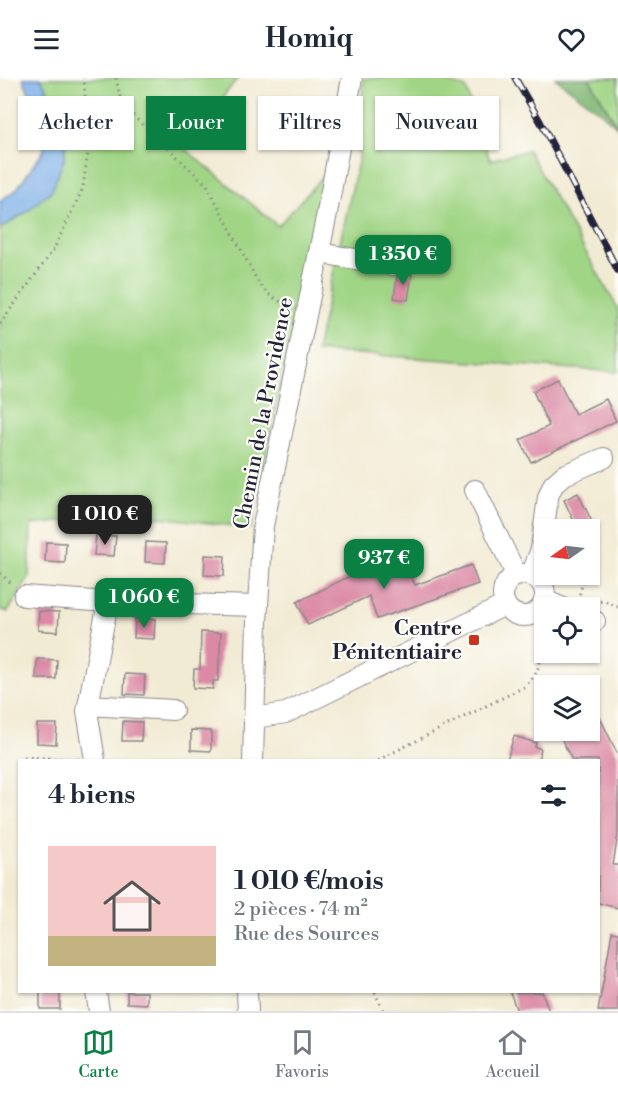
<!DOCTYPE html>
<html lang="fr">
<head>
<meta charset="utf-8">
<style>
  :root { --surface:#fff; --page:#f6f6f7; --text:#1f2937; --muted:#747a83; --line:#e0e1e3; --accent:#0b8043 }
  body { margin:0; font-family:"Libre Bodoni",serif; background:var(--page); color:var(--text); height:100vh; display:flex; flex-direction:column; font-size:22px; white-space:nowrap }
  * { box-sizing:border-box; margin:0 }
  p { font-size:20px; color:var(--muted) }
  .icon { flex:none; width:33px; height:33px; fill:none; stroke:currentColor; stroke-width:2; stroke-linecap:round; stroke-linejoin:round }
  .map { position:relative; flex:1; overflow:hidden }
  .side { position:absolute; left:18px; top:681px; width:582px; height:234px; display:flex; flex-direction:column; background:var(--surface); border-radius:0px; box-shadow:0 2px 4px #0004 }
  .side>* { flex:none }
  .banner { position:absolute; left:18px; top:18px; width:582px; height:54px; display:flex; gap:12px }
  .needle { width:39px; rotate:256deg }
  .buttons { position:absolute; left:534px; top:441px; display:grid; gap:12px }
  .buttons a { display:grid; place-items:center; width:66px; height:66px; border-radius:0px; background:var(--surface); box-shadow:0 2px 4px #0004; font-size:30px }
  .price { position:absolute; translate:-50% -51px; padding:0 14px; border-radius:12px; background:var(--accent); color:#fff; font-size:20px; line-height:39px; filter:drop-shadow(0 2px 3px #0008) }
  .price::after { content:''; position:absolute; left:50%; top:36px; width:18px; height:14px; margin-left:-9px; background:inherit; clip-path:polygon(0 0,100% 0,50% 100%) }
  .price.current { background:#222; color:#fff }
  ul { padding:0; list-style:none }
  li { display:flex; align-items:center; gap:18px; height:150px; padding:0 30px }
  li span { display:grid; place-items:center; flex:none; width:168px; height:120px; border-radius:0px; color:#555 }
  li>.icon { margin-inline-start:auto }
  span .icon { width:72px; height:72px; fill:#fffc; stroke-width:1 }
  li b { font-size:26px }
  h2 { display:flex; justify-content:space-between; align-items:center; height:72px; padding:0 30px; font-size:26px }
  .pill { padding:0 21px; border-radius:0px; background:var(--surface); box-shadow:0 2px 4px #0004; font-size:21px; line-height:54px }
  .pill.current { background:var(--accent); color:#fff }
  header { display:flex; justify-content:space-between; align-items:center; height:78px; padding:0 30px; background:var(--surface); font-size:27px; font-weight:700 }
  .tab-bar { display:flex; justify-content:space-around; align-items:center; height:84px; border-top:2px solid var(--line); background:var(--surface); font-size:16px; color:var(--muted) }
  .tab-bar a { display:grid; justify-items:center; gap:3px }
  .tab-bar .current { color:var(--accent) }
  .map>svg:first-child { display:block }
  .green { fill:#a1d586; stroke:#627c60; stroke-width:1.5 }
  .forest { fill:#80b673; stroke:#516c57; stroke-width:1.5 }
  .water { fill:#7bafe8; stroke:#4e6892; stroke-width:1.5 }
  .building { fill:#db89a5 }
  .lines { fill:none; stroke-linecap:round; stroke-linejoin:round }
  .minor-casing { stroke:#8a8688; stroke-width:22 }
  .path { stroke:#8a8688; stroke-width:3; stroke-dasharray:1.5 4.5; stroke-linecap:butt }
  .minor { stroke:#fff; stroke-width:20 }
  .rail-casing { stroke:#22223b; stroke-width:7 }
  .rail { stroke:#fdfcf7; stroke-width:4.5; stroke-dasharray:14; stroke-linecap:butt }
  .poi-dot { fill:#c8321e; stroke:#fdfcf7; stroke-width:2 }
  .labels { text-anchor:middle; stroke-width:4.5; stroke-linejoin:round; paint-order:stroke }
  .street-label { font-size:21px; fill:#22223b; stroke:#fdfcf7 }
  .poi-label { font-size:21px; font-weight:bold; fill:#22223b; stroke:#fdfcf7; text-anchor:end }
</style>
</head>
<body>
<header><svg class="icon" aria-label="menu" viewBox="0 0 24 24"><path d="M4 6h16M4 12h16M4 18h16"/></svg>Homiq<svg class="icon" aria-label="heart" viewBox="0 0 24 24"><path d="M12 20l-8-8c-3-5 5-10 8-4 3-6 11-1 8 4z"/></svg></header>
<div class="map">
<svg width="618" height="933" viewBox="0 0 618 933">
  <rect width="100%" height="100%" fill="#fdfcf7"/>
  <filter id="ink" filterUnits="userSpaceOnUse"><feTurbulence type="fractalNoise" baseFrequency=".0167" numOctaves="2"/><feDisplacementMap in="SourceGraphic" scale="12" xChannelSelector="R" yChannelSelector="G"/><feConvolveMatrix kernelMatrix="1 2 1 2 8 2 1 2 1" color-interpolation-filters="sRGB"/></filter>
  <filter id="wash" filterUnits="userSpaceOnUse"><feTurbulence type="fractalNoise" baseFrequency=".008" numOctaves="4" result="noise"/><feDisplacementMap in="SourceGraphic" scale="24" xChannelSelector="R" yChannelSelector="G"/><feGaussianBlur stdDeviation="1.35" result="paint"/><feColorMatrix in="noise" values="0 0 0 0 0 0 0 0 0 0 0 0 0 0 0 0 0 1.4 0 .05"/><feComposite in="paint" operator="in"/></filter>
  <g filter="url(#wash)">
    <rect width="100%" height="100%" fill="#f2ebd4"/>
    <path class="green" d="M41 0H238L183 69 278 148 330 90 276 327 251 450 133 436 31 447 29 499 8 534 0 532V151L28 133 64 83 66 62 60 38Z
      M364 0H435L466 10 490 82 528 72 618 231V294L316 273 360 75 355 72Z
      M589 0H618V49Z"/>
    <path class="forest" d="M555 0H589L618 50 599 33Z"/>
    <path class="water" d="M23 0H41L60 38 66 62 64 82 52 112 28 133 0 151V123L16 112 44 72 41 45Z"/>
    <g id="blocks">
      <path class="building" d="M401 195 412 196 408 222 394 220 397 198Z
        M558 301 575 336 606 321 616 343 531 384 520 362 549 348 533 313Z
        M578 415 596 452H578L564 422Z
        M96 457 116 458 114 478 94 477Z
        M46 464 66 465 65 485 45 484Z
        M146 464 166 465 165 485 145 484Z
        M399 474 415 507 471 487 478 506 377 541 369 518 308 547 297 524Z
        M205 477 225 478 224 498 204 497Z
        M39 533 59 534 58 554 38 552Z
        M135 540 155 541 154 561 134 560Z
        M201 554 221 555 218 603H213V611L193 610 194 591H200Z
        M37 581 57 582 56 601H36Z
        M125 596 145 597 144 617 124 616Z
        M590 619 618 677V757L613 787H618V830L598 825V682H572L557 652H590Z
        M123 643 142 644 141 663H122Z
        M37 646H57L56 666 37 665Z
        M191 652 211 653V673L191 672Z
        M514 658 536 665 535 669 541 671 538 682H507Z
        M612 854 618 855V933H598Z
        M40 914H60V931H40Z
        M127 914H147V926L127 925Z
        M510 914H542L549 933H517Z"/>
    </g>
  </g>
  <g filter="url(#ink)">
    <use href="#blocks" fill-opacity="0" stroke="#8a8688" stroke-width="1.5"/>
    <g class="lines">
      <g class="minor-casing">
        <path id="minor" d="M319 175 392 187
          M475 412 517 498
          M503 517a21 21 0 1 1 42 0a21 21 0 1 1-42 0Z
          M531 498 541 471 548 419 553 407 564 397 604 380
          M24 518 108 524
          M544 522 563 530
          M590 541 595 543
          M88 627 173 632
          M254 640 286 635 505 527
          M95 682 87 633 108 524 258 528
          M253 682 257 543 263 448 327 135 352 0
          M96 914 99 933
          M247 914 248 933"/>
      </g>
      <path class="path" d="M116 0 120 19 128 33 207 107 258 204 267 215 290 230
        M0 246 54 171 83 110 88 73 84 0
        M590 480V477
        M0 495 12 506
        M578 522 585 496
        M594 524 604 523 618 529
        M24 679 79 681
        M378 682 524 609C548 587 541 568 538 538
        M375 914 383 933"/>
      <use href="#minor" class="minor"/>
      <g class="rail-casing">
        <path id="rail" d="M515 0 540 43 618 193"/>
      </g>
      <use href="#rail" class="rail"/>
    </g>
  </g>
  <rect class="poi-dot" x="468" y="556" width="12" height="12" rx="3"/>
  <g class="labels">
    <g class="street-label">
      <text transform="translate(263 335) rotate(-79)" y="7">Chemin de la Providence</text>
    </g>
    <g class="poi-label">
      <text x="462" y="557">Centre<tspan x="462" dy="24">Pénitentiaire</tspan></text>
    </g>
  </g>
</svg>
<div class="buttons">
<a><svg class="needle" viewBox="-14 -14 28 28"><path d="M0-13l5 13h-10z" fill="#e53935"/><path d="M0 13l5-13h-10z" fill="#747a83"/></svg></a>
<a><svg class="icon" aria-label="locate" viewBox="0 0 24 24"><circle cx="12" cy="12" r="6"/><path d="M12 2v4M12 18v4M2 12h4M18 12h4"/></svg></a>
<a><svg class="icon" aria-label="layers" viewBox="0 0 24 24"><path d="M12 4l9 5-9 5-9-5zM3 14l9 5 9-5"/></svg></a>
</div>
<b class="price" style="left:403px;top:208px">1 350 €</b>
<b class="price current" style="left:105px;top:468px">1 010 €</b>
<b class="price" style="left:384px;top:512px">937 €</b>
<b class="price" style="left:144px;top:551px">1 060 €</b>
<div class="banner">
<a class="pill">Acheter</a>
<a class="pill current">Louer</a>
<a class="pill">Filtres</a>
<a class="pill">Nouveau</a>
</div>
<section class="side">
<h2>4 biens<svg class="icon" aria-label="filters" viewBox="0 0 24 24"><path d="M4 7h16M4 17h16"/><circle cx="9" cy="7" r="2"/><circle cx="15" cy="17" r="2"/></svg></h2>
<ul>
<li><span style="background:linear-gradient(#f6c9c9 75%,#c2b280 0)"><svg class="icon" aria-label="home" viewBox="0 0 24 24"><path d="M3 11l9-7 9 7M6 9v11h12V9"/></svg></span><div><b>1 010 €/mois</b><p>2 pièces · 74 m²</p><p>Rue des Sources</p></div></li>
</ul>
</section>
</div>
<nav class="tab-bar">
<a class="current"><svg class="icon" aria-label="map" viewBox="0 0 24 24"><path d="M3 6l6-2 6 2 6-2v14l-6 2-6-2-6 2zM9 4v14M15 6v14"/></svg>Carte</a>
<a><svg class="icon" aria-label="saved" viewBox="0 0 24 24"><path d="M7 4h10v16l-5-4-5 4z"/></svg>Favoris</a>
<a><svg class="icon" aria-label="home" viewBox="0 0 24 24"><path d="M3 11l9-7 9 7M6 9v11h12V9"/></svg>Accueil</a>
</nav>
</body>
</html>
